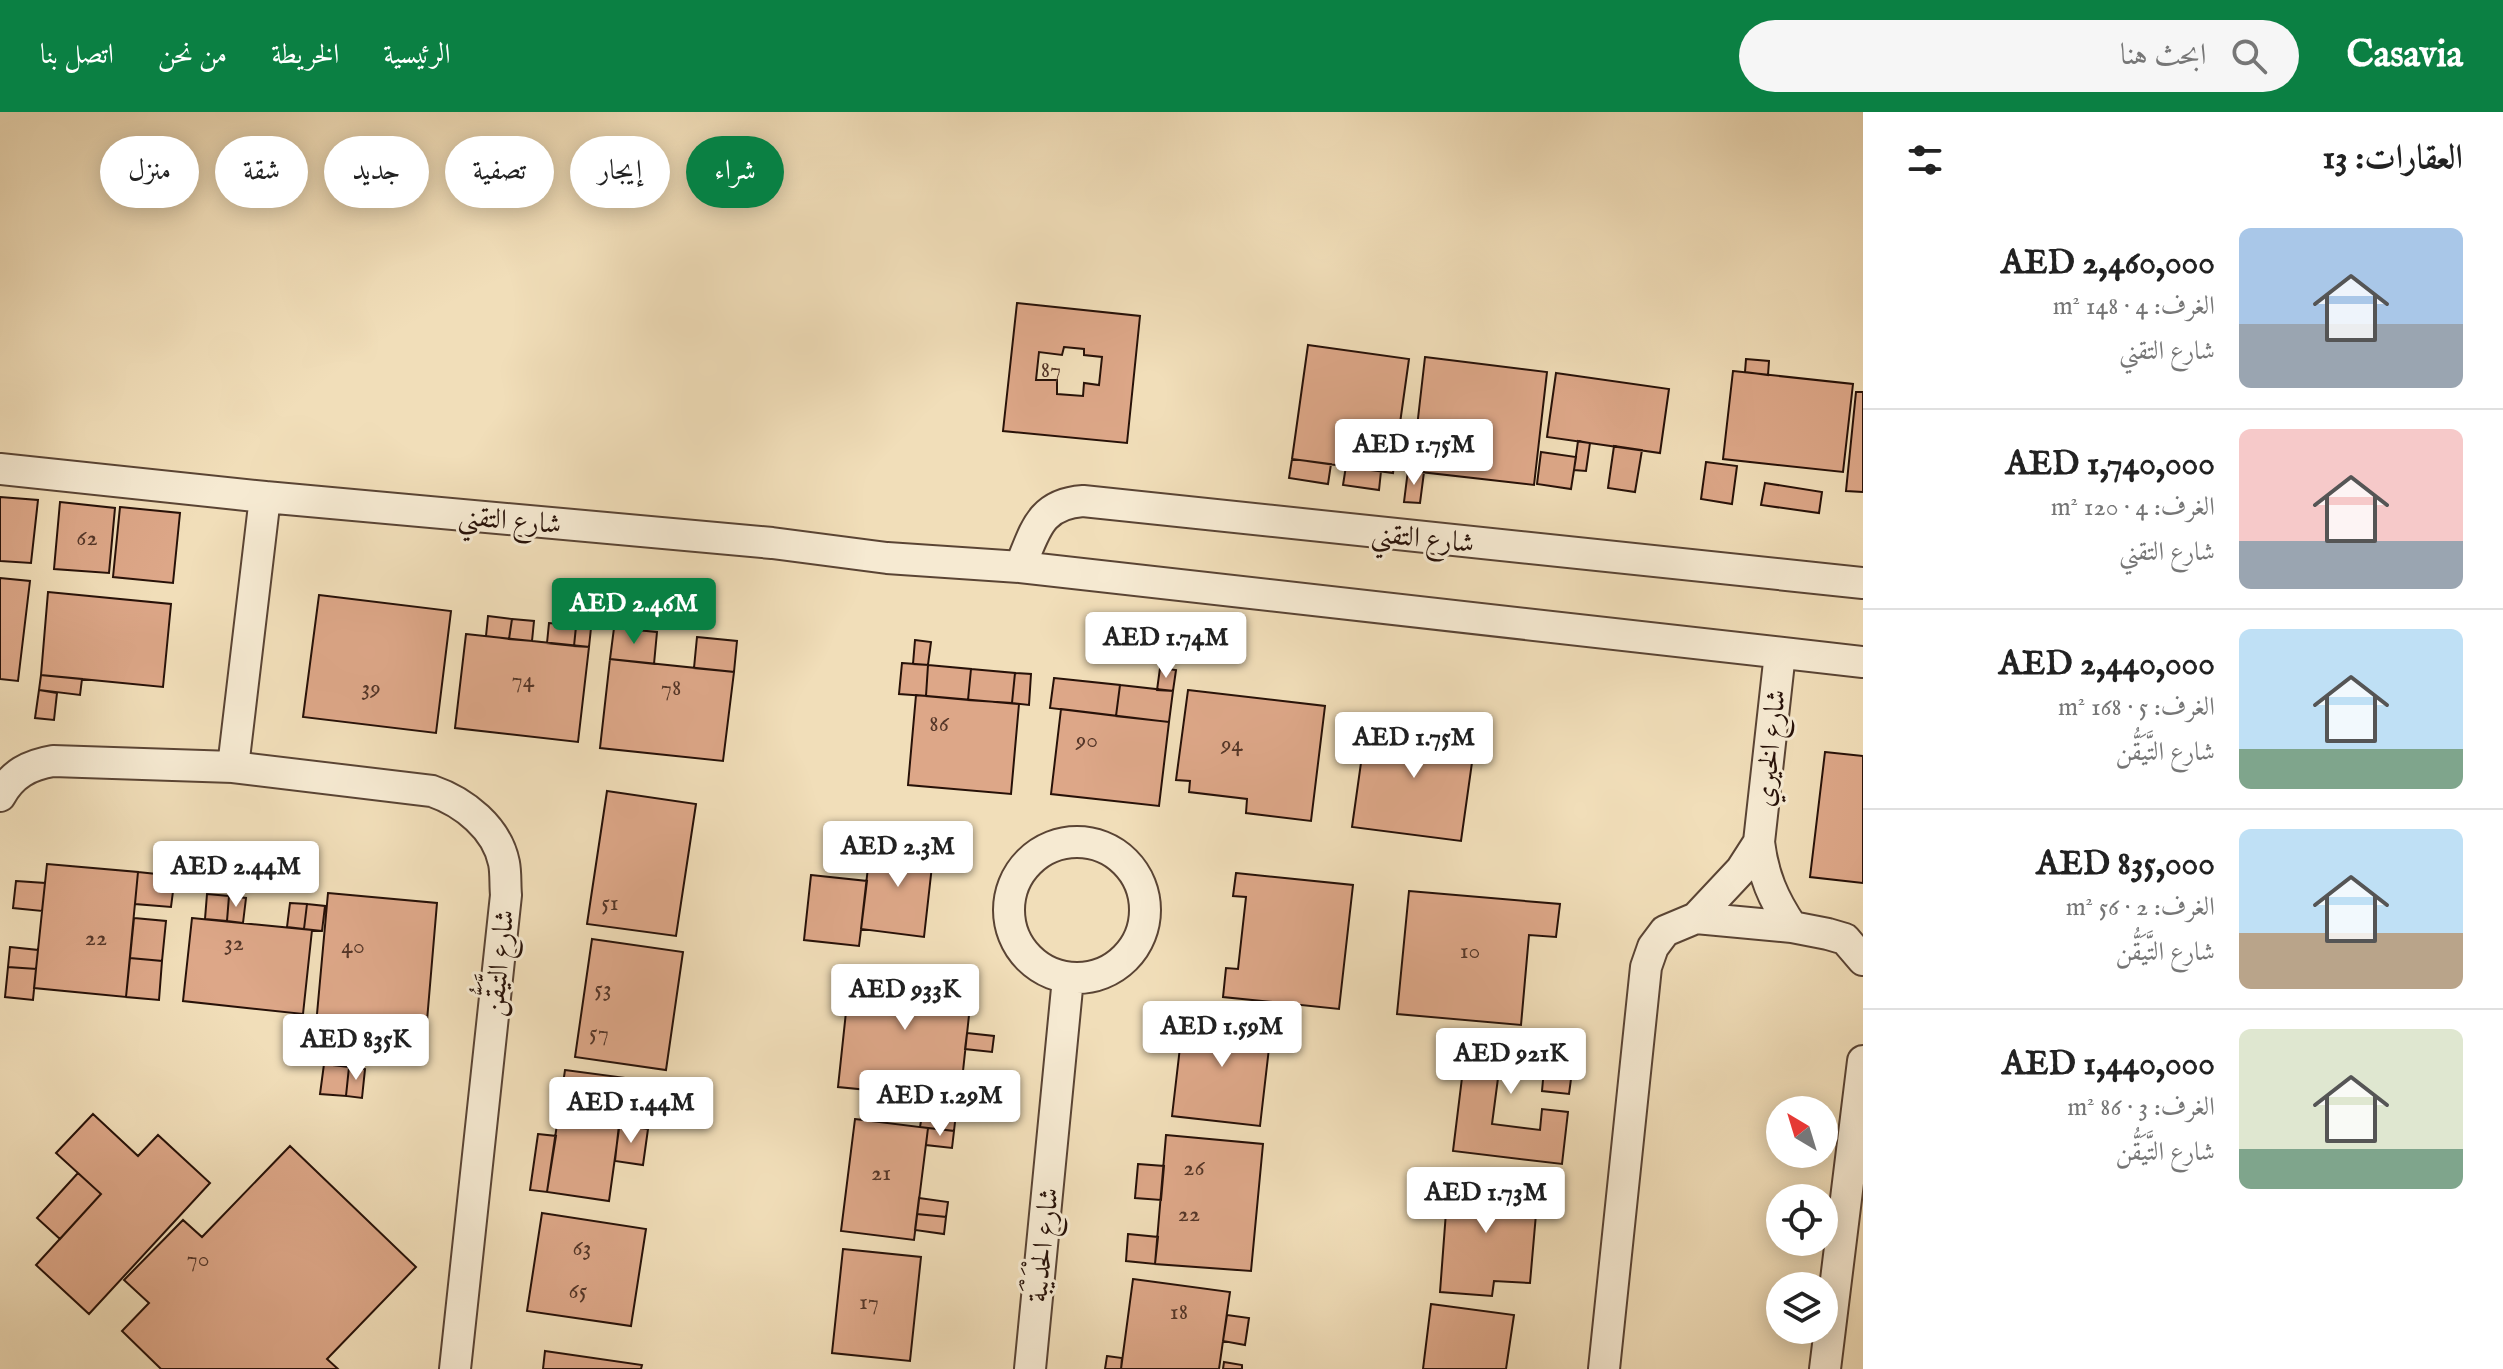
<!DOCTYPE html>
<html lang="ar">
<head>
<meta charset="utf-8">
<style>
  :root { --surface:#fff; --page:#f6f6f6; --text:#222; --muted:#767676; --line:#e0e0e0; --accent:#0b8043 }
  body { margin:0; font-family:"IM FELL English",Amiri,serif; background:var(--page); color:var(--text); direction:rtl; height:100vh; display:flex; flex-direction:column; font-size:30px; white-space:nowrap }
  * { box-sizing:border-box; margin:0 }
  p { font-size:26px; color:var(--muted) }
  .icon { flex:none; width:44px; height:44px; fill:none; stroke:currentColor; stroke-width:2; stroke-linecap:round; stroke-linejoin:round }
  .map { position:relative; flex:1; overflow:hidden; direction:ltr }
  .details { display:flex; flex-direction:column; background:var(--surface); width:640px }
  .details>* { flex:none }
  .guide { position:absolute; left:24px; top:24px; width:760px; height:72px; direction:rtl; display:flex; gap:16px }
  .needle { width:52px; rotate:322deg }
  .controls { position:absolute; left:1766px; top:984px; display:grid; gap:16px }
  .controls a { display:grid; place-items:center; width:72px; height:72px; border-radius:50%; background:var(--surface); box-shadow:0 4px 20px #0003; font-size:40px }
  .price { position:absolute; translate:-50% -68px; padding:0 18px; border-radius:8px; background:#fff; color:#222; font-size:26px; line-height:52px; filter:drop-shadow(0 2px 4px #0008) }
  .price::after { content:''; position:absolute; left:50%; top:48px; width:24px; height:18px; margin-left:-12px; background:inherit; clip-path:polygon(0 0,100% 0,50% 100%) }
  .price.selected { background:var(--accent); color:#fff }
  ul { padding:0; list-style:none }
  li { display:flex; align-items:center; gap:24px; height:200px; padding:0 40px }
  li+li { border-top:2px solid var(--line) }
  li span { display:grid; place-items:center; flex:none; width:224px; height:160px; border-radius:12px; color:#555 }
  li>.icon { margin-inline-start:auto }
  span .icon { width:96px; height:96px; fill:#fffc; stroke-width:1 }
  li b { font-size:34px }
  h2 { display:flex; justify-content:space-between; align-items:center; height:96px; padding:0 40px; font-size:34px }
  .pill { padding:0 28px; border-radius:36px; background:var(--surface); box-shadow:0 4px 20px #0003; font-size:28px; line-height:72px }
  .pill.selected { background:var(--accent); color:#fff }
  header { display:flex; align-items:center; gap:48px; box-sizing:border-box; height:112px; padding:0 40px; background:var(--accent); color:#fff }
  header strong { font-size:38px }
  nav { display:flex; gap:44px; margin-inline-start:auto; font-size:28px }
  .search { width:560px; height:72px; background:var(--page); display:flex; align-items:center; gap:20px; box-sizing:border-box; padding:0 28px; border-radius:44px; color:var(--muted); font-size:30px }
  main { display:flex; flex:1; min-height:0 }
  .map>svg:first-child { display:block }
  .building { fill:#dda788; stroke:#271108; stroke-width:2; fill-rule:evenodd }
  .lines { fill:none; stroke-linecap:round; stroke-linejoin:round }
  .street-casing { stroke:#5a4434; stroke-width:34 }
  .street { stroke:#f6ead2; stroke-width:30 }
  .labels { text-anchor:middle; stroke-width:6; stroke-linejoin:round; paint-order:stroke }
  .number-label { font-size:24px; fill:#543628 }
  .street-label { font-size:28px; fill:#271108; stroke:#f6ead2 }
</style>
</head>
<body>
<header>
<strong>Casavia</strong>
<div class="search"><svg class="icon" aria-label="search" viewBox="0 0 24 24"><circle cx="10" cy="10" r="6"/><path d="M15 15l6 6"/></svg>ابحث هنا</div>
<nav><a>الرئيسية</a><a>الخريطة</a><a>من نحن</a><a>اتصل بنا</a></nav>
</header>
<main>
<section class="details">
<h2>العقارات: 13<svg class="icon" aria-label="filters" viewBox="0 0 24 24"><path d="M4 7h16M4 17h16"/><circle cx="9" cy="7" r="2"/><circle cx="15" cy="17" r="2"/></svg></h2>
<ul>
<li><span style="background:linear-gradient(#a9c7e8 60%,#9aa5b1 0)"><svg class="icon" aria-label="home" viewBox="0 0 24 24"><path d="M3 11l9-7 9 7M6 9v11h12V9"/></svg></span><div><b>AED 2,460,000</b><p>الغرف: 4 · 148 m²</p><p>شارع التقني</p></div></li>
<li><span style="background:linear-gradient(#f6c9c9 70%,#9aa5b1 0)"><svg class="icon" aria-label="home" viewBox="0 0 24 24"><path d="M3 11l9-7 9 7M6 9v11h12V9"/></svg></span><div><b>AED 1,740,000</b><p>الغرف: 4 · 120 m²</p><p>شارع التقني</p></div></li>
<li><span style="background:linear-gradient(#bfe0f5 75%,#7fa58c 0)"><svg class="icon" aria-label="home" viewBox="0 0 24 24"><path d="M3 11l9-7 9 7M6 9v11h12V9"/></svg></span><div><b>AED 2,440,000</b><p>الغرف: 5 · 168 m²</p><p>شارع التَّيَقُّن</p></div></li>
<li><span style="background:linear-gradient(#bfe0f5 65%,#b9a48a 0)"><svg class="icon" aria-label="home" viewBox="0 0 24 24"><path d="M3 11l9-7 9 7M6 9v11h12V9"/></svg></span><div><b>AED 835,000</b><p>الغرف: 2 · 56 m²</p><p>شارع التَّيَقُّن</p></div></li>
<li><span style="background:linear-gradient(#dfe7d0 75%,#7fa58c 0)"><svg class="icon" aria-label="home" viewBox="0 0 24 24"><path d="M3 11l9-7 9 7M6 9v11h12V9"/></svg></span><div><b>AED 1,440,000</b><p>الغرف: 3 · 86 m²</p><p>شارع التَّيَقُّن</p></div></li>
</ul>
</section>
<div class="map">
<svg width="1863" height="1257" viewBox="0 0 1863 1257">
  <rect width="100%" height="100%" fill="#f1deb9"/>
  <filter id="stains"><feTurbulence type="fractalNoise" baseFrequency=".0025" numOctaves="4"/><feColorMatrix values="0 0 0 0 .2 0 0 0 0 .09 0 0 0 0 .02 0 0 0 .5 -.17"/></filter>
  <radialGradient id="worn" r=".72"><stop offset=".6" stop-color="#630" stop-opacity="0"/><stop offset="1" stop-color="#630" stop-opacity=".3"/></radialGradient>
  <path class="building" d="M1017 191 1140 204 1127 331 1003 319ZM1064 235 1084 237V243L1102 245 1099 273 1084 271 1083 284 1057 282V268H1036L1039 240 1062 243Z
    M1308 233 1409 247 1393 361 1292 347Z
    M1425 245 1547 260 1534 373 1412 359Z
    M1746 247 1769 249 1768 263 1745 260Z
    M1733 259 1853 272 1843 360 1723 347Z
    M1556 261 1669 277 1660 341 1547 325Z
    M1856 280H1863V380L1846 379Z
    M1578 329 1590 331 1586 359 1574 358Z
    M1614 334 1642 338 1635 380 1608 376Z
    M1541 340 1576 345 1571 377 1537 372Z
    M1292 347 1331 352 1328 372 1289 366Z
    M1706 350 1737 354 1732 392 1701 387Z
    M1346 354 1381 359 1379 378 1343 373Z
    M1408 358 1424 360 1420 391 1404 390Z
    M1765 371 1822 380 1819 401 1761 393Z
    M0 385 38 388 31 451 0 449Z
    M60 390 115 396 109 461 54 457Z
    M120 395 180 401 173 471 113 465Z
    M0 466 30 469 18 569 0 567Z
    M48 480 171 492 163 575 41 563Z
    M319 483 451 499 436 621 303 605Z
    M488 504 512 507 509 527 486 524Z
    M512 507 534 509 532 529 509 527Z
    M549 511 576 514 574 534 547 531Z
    M576 515 591 516 589 535 574 534Z
    M614 516 657 520 654 552 610 547Z
    M466 522 589 535 578 630 455 616Z
    M697 525 737 529 734 560 694 556Z
    M915 528 931 530 928 553 913 552Z
    M610 547 734 560 723 649 600 636Z
    M902 551 928 553 926 584 899 582Z
    M928 553 971 557 968 588 926 584Z
    M1160 556 1176 558 1173 579 1157 578Z
    M971 557 1015 561 1012 591 968 588Z
    M1015 561 1031 562 1029 593 1012 591Z
    M41 563 82 567 80 583 39 578Z
    M1054 566 1120 573 1116 604 1050 596Z
    M1120 573 1173 579 1169 610 1116 604Z
    M39 578 57 581 54 608 35 606Z
    M1188 578 1325 594 1311 709 1246 701 1247 687 1189 680 1190 669 1176 668Z
    M916 583 1019 592 1011 682 908 673Z
    M1061 597 1169 610 1159 694 1051 682Z
    M1367 608 1476 622 1461 729 1352 715Z
    M1825 640 1863 644V771L1810 765Z
    M607 679 696 692 676 824 587 812Z
    M871 729 934 736 924 825 861 817Z
    M189 740 208 742 204 769 185 767Z
    M47 752 138 760 126 885 34 876Z
    M138 760 175 764 171 795 135 792Z
    M1236 761 1353 773 1339 897 1223 885 1226 856 1238 857 1246 785 1233 784Z
    M811 763 867 769 859 834 804 828Z
    M16 769 45 771 42 799 13 796Z
    M1409 779 1560 792 1556 825 1529 823 1521 913 1397 902Z
    M328 781 437 791 424 944 314 935Z
    M207 782 229 784 227 809 205 807Z
    M229 784 246 786 243 811 227 809Z
    M290 791 307 792 304 817 287 815Z
    M307 792 325 794 322 819 304 817Z
    M134 806 166 809 162 849 130 846Z
    M192 806 312 818 303 902 183 889Z
    M592 827 683 840 666 958 575 945Z
    M10 835 38 838 36 857 8 855Z
    M130 846 162 849 159 888 126 885Z
    M851 853 973 866 960 987 838 975Z
    M8 855 36 857 33 888 5 885Z
    M1184 901 1272 910 1260 1014 1172 1004Z
    M1468 917 1576 930 1569 982 1542 979 1544 957 1500 951 1492 1012 1540 1018 1542 997 1568 1000 1562 1052 1453 1039Z
    M967 921 994 924 992 940 965 937Z
    M324 952 349 955 346 984 320 982Z
    M349 955 365 957 362 986 346 984Z
    M565 958 626 966 609 1089 547 1080Z
    M961 973 990 975 988 990 960 987Z
    M923 997 956 1001 954 1019 920 1015Z
    M93 1002 138 1044 158 1023 210 1071 89 1202 36 1153 101 1082 56 1041Z
    M855 1007 928 1016 914 1128 841 1119Z
    M619 1013 648 1017 643 1053 615 1049Z
    M928 1016 954 1019 952 1036 926 1033Z
    M538 1022 556 1024 547 1080 530 1078Z
    M1166 1023 1263 1032 1251 1159 1155 1152Z
    M290 1034 416 1155 327 1247 338 1257H161L122 1219 149 1191 124 1168 183 1108 202 1125Z
    M1138 1052 1164 1054 1161 1088 1135 1086Z
    M1449 1060 1498 1065V1076L1538 1079 1530 1171 1494 1169 1492 1184 1440 1180Z
    M78 1061 101 1082 60 1127 37 1106Z
    M919 1086 948 1090 946 1105 917 1102Z
    M542 1101 646 1117 631 1214 527 1199Z
    M917 1102 946 1105 944 1122 915 1118Z
    M1128 1122 1158 1125 1155 1152 1126 1149Z
    M843 1137 921 1145 910 1249 832 1241Z
    M1133 1167 1230 1180 1219 1257H1121Z
    M1431 1192 1514 1203 1506 1257H1423Z
    M1227 1203 1249 1206 1245 1233 1223 1229Z
    M545 1239 642 1253 641 1257H543Z
    M1107 1244 1122 1246 1121 1257H1105Z
    M1224 1250 1242 1253V1257H1223Z"/>
  <g class="lines">
    <g class="street-casing">
      <path id="street" d="M0 357 265 385 772 431 887 446 1020 455 1863 550
        M1020 455C1035 420 1039 392 1083 389L1863 471
        M1780 541 1759 730C1763 763 1773 787 1792 815
        M233 655 265 385
        M0 684C12 662 29 653 53 649L233 655 432 679C464 690 497 716 504 751 506 761 505 773 506 783L455 1257
        M1009 798a68 68 0 1 1 136 0a68 68 0 1 1-136 0Z
        M1696 806 1741 758 1759 730
        M1030 1257 1068 866
        M1604 1257 1646 855 1653 835 1665 819 1696 806 1792 815 1828 822 1845 827 1863 848
        M1825 1257 1863 949"/>
    </g>
    <use href="#street" class="street"/>
  </g>
  <g class="labels">
    <g class="number-label">
      <text x="1051" y="265">87</text>
      <text x="87" y="433">62</text>
      <text x="523" y="575">74</text>
      <text x="371" y="583">39</text>
      <text x="671" y="583">78</text>
      <text x="939" y="619">86</text>
      <text x="1087" y="635">90</text>
      <text x="1232" y="639">94</text>
      <text x="610" y="798">51</text>
      <text x="96" y="833">22</text>
      <text x="234" y="838">32</text>
      <text x="353" y="841">40</text>
      <text x="1470" y="846">10</text>
      <text x="603" y="884">53</text>
      <text x="599" y="928">57</text>
      <text x="1194" y="1063">26</text>
      <text x="881" y="1068">21</text>
      <text x="1189" y="1109">22</text>
      <text x="582" y="1143">63</text>
      <text x="198" y="1154">70</text>
      <text x="578" y="1186">65</text>
      <text x="869" y="1197">17</text>
      <text x="1179" y="1207">18</text>
    </g>
    <g class="street-label">
      <text transform="translate(510 407) rotate(5)" y="10">شارع التقني</text>
      <text transform="translate(1423 425) rotate(6)" y="10">شارع التقني</text>
      <text transform="translate(1769 636) rotate(-84)" y="10">شارع الخيري</text>
      <text transform="translate(498 851) rotate(-84)" y="10">شارع التَّيَقُّن</text>
      <text transform="translate(1042 1133) rotate(-84)" y="10">شارع الحْدَيْبَة</text>
    </g>
  </g>
  <rect width="100%" height="100%" filter="url(#stains)"/>
  <rect width="100%" height="100%" fill="url(#worn)"/>
</svg>
<div class="controls">
<a><svg class="needle" viewBox="-14 -14 28 28"><path d="M0-13l5 13h-10z" fill="#e53935"/><path d="M0 13l5-13h-10z" fill="#767676"/></svg></a>
<a><svg class="icon" aria-label="locate" viewBox="0 0 24 24"><circle cx="12" cy="12" r="6"/><path d="M12 2v4M12 18v4M2 12h4M18 12h4"/></svg></a>
<a><svg class="icon" aria-label="layers" viewBox="0 0 24 24"><path d="M12 4l9 5-9 5-9-5zM3 14l9 5 9-5"/></svg></a>
</div>
<b class="price" style="left:1414px;top:375px">AED 1.75M</b>
<b class="price selected" style="left:634px;top:534px">AED 2.46M</b>
<b class="price" style="left:1166px;top:568px">AED 1.74M</b>
<b class="price" style="left:1414px;top:668px">AED 1.75M</b>
<b class="price" style="left:898px;top:777px">AED 2.3M</b>
<b class="price" style="left:236px;top:797px">AED 2.44M</b>
<b class="price" style="left:905px;top:920px">AED 933K</b>
<b class="price" style="left:1222px;top:957px">AED 1.59M</b>
<b class="price" style="left:356px;top:970px">AED 835K</b>
<b class="price" style="left:1511px;top:984px">AED 921K</b>
<b class="price" style="left:940px;top:1026px">AED 1.29M</b>
<b class="price" style="left:631px;top:1033px">AED 1.44M</b>
<b class="price" style="left:1486px;top:1123px">AED 1.73M</b>
<div class="guide">
<a class="pill selected">شراء</a>
<a class="pill">إيجار</a>
<a class="pill">تصفية</a>
<a class="pill">جديد</a>
<a class="pill">شقة</a>
<a class="pill">منزل</a>
</div>
</div>
</main>
</body>
</html>
